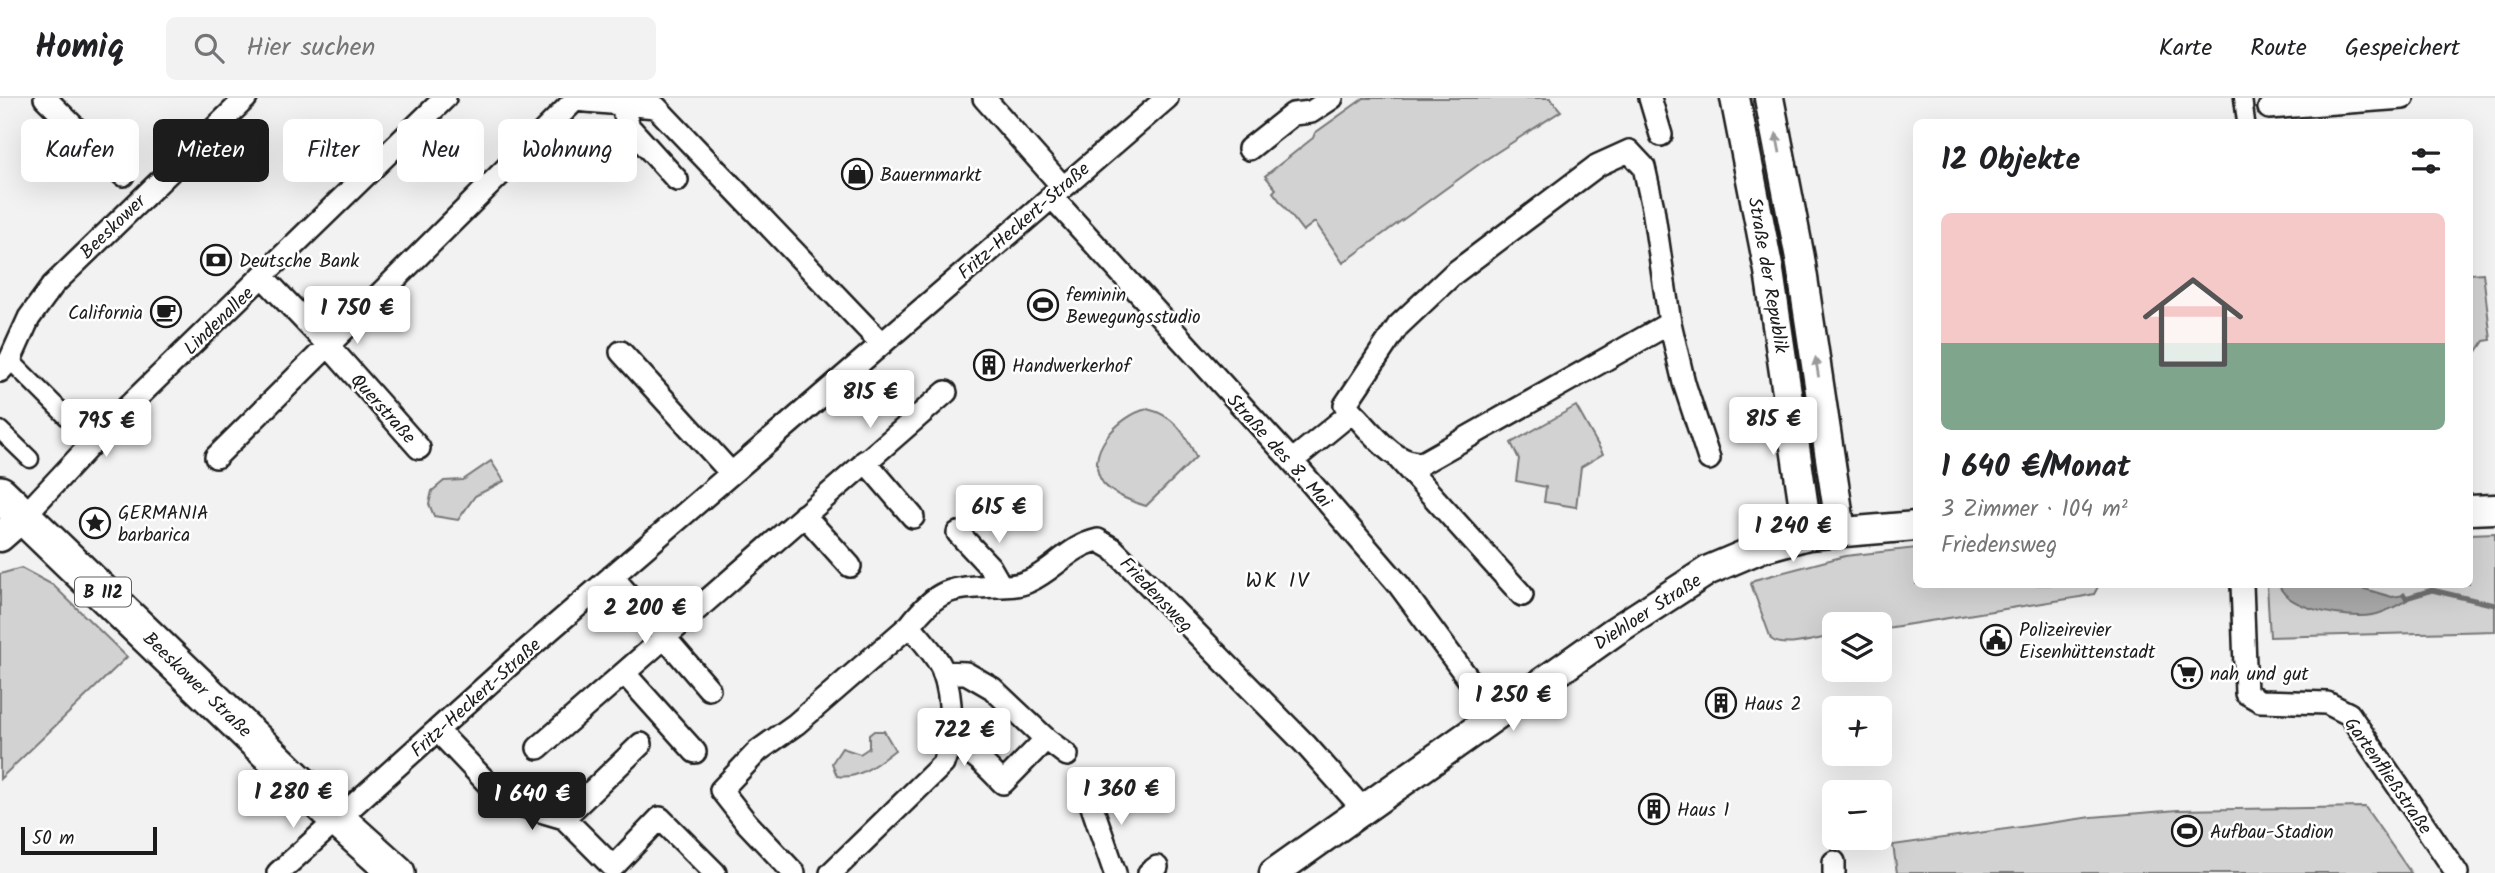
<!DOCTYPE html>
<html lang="de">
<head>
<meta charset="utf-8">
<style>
  :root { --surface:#fff; --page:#f2f2f2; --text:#202124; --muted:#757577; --line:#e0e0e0; --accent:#1c1c1c }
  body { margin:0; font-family:Kalam,sans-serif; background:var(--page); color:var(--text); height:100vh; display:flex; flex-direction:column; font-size:26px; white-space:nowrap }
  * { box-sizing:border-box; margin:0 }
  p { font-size:23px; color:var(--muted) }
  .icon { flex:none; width:38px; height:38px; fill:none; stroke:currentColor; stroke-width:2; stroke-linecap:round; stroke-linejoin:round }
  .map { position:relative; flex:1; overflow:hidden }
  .side { position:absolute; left:1913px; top:21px; width:560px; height:469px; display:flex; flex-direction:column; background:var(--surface); border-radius:10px; box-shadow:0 7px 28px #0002 }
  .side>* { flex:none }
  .guide { position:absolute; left:21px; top:21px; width:665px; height:63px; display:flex; gap:14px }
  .buttons { position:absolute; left:1822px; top:514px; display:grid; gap:14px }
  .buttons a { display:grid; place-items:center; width:70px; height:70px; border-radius:10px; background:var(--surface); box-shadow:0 7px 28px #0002; font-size:35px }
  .scale { position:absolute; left:21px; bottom:18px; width:136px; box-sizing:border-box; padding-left:7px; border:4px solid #1c1c1c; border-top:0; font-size:19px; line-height:24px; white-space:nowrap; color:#1c1c1c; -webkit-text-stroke:5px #fff; paint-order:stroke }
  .price { position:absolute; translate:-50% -60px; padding:0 16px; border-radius:7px; background:#fff; color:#222; font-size:23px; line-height:46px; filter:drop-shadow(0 2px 4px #0008) }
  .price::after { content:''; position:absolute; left:50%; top:42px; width:21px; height:16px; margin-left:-10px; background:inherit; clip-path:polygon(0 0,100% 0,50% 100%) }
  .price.selected { background:var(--accent); color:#fff }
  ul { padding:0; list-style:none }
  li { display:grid; align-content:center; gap:14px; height:371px; padding:0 28px }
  li span { display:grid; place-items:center; height:217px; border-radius:10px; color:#555 }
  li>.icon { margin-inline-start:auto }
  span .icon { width:126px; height:126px; fill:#fffc; stroke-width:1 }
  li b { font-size:30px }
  h2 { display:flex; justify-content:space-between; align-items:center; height:84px; padding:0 28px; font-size:30px }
  .pill { padding:0 24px; border-radius:10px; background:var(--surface); box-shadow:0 7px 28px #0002; font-size:24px; line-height:63px }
  .pill.selected { background:var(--accent); color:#fff }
  header { display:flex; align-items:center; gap:42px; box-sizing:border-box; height:98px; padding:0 35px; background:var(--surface); border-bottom:2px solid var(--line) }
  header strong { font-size:33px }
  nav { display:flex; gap:38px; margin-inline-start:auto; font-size:24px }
  .search { width:490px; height:63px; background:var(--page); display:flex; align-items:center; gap:18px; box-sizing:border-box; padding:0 24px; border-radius:10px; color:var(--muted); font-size:26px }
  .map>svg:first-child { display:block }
  .green { fill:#d2d2d2; stroke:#777; stroke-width:2 }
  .water { fill:#a8a8a8; stroke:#707070; stroke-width:2 }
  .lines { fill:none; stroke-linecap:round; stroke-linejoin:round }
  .stream { stroke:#707070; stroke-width:5 }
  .pedestrian-casing { stroke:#1c1c1c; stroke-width:21 }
  .minor-casing { stroke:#1c1c1c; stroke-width:26 }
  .tertiary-casing { stroke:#1c1c1c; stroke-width:33 }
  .primary-casing { stroke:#1c1c1c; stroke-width:40 }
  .pedestrian { stroke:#fff; stroke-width:16 }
  .minor { stroke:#fff; stroke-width:21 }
  .tertiary { stroke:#fff; stroke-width:28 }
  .primary { stroke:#fff; stroke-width:35 }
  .oneway { fill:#999 }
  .labels { text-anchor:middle; stroke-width:5; stroke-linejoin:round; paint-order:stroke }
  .shield { fill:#fff; stroke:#606060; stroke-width:2 }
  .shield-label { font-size:18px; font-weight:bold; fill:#1c1c1c }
  .poi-label { font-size:19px; fill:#1c1c1c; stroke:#fff; text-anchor:start }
  .street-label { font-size:19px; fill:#1c1c1c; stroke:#fff }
  .neighbourhood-label { font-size:21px; letter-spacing:2px; fill:#1c1c1c; stroke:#fff }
</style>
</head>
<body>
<header>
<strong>Homiq</strong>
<div class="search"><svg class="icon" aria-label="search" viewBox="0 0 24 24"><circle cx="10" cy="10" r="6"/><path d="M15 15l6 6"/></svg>Hier suchen</div>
<nav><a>Karte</a><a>Route</a><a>Gespeichert</a></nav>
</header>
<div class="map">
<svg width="2495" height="775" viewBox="0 0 2495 775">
  <rect width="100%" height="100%" fill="#f2f2f2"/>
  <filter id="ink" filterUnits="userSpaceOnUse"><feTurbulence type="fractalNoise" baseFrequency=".0143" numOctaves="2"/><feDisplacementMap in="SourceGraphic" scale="14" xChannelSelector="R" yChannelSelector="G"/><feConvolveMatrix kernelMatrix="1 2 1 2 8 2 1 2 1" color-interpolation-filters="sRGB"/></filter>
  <g filter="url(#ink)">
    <path class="green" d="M1364 0H1550L1561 13 1485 62 1343 165 1315 124 1303 133 1273 94 1276 91 1265 78 1313 40 1315 35Z
      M1764 21 1790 156 1775 159 1750 23Z
      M1792 166 1827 395 1812 397 1777 169Z
      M2483 175 2491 242 2484 243 2472 261 2469 176Z
      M1576 308 1603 356 1581 369 1576 409 1544 404 1546 389 1516 383 1519 361 1511 345Z
      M1147 311C1174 317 1185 335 1196 359L1146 408C1133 404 1112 396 1103 385 1082 355 1120 317 1147 311Z
      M491 363 504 383 475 398 458 422 434 418 429 406 432 393 444 383 463 382Z
      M2495 435V533L2270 539 2267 487 2469 486V436Z
      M1916 450V486L2099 487 2094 496 2080 499 1880 531V527H1834V538C1818 540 1784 552 1771 541L1751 486 1754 482 1845 458Z
      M21 470 53 487 127 559 0 681V476Z
      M874 633H884L895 652C878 665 859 682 837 678L832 665 842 650 860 656 869 650V637Z
      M2365 709 2411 775H1897L1893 747 2092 719 2178 712Z"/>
    <path class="water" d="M2279 487H2351L2392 499 2404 497 2407 502C2396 508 2385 515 2372 517 2349 521 2287 512 2279 487Z"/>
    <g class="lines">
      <path class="stream" d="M2404 497 2406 500 2432 492 2495 507"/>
      <g class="pedestrian-casing">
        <path id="pedestrian" d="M2243 0 2246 24
          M10 262 70 322
          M0 332 30 361"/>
      </g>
      <g class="minor-casing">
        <path id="minor" d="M45 0 123 77
          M984 0 1062 88
          M1650 0 1661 37
          M621 6 629 29 677 82
          M2269 10 2403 0
          M1249 51 1293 16 1311 14 1332 0
          M1051 98 1292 363 1399 487 1496 618
          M262 178 327 246 419 350
          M1670 225 1684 285 1709 361
          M621 254 731 375
          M0 273 10 262 29 220 53 187 246 0
          M216 359 575 2 656 9 882 246
          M1399 361 1522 497
          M865 363 913 419
          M1292 363 1352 314 1345 307 1398 228 1453 176 1598 67 1629 53 1644 69 1653 110 1670 225 1422 365C1393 367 1371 332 1352 314
          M804 417 850 468
          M24 418 109 327 445 0
          M958 435 990 469 1001 488
          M612 478 709 591
          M2242 486 2246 595 2260 603 2327 605 2349 616 2457 775
          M943 574 966 575 992 590 1046 641 1003 685C988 670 972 650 950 648
          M625 576 695 654
          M437 632 494 692 520 707 564 720 613 769 660 720 715 775
          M1046 641 1067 657
          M538 650 946 294
          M1088 697 1115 775
          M564 720 641 646
          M1834 764V775
          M278 775 515 562 1167 0
          M794 775 746 724 721 692 758 653 796 626 910 527C939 489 952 490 997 488 1008 488 1019 488 1029 483 1054 472 1070 448 1098 442L1112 450 1139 477 1305 646 1363 711
          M831 775 943 666C953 640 953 600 943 573 937 557 920 541 910 527
          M1149 775 1157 769"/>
      </g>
      <g class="tertiary-casing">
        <path id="tertiary" d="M1735 0 1769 173 1808 437
          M1769 0 1800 160 1841 433
          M2469 412 2495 411
          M0 439 24 418
          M1274 775 1615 533 1709 472 1761 450 1808 437 1916 428"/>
      </g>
      <g class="primary-casing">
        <path id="primary" d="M0 396 337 721 397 775"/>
      </g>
      <use href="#pedestrian" class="pedestrian"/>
      <use href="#minor" class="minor"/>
      <use href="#tertiary" class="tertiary"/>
      <use href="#primary" class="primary"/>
    </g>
    <defs><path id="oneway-solid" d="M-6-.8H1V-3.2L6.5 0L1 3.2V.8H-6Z" transform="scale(1.75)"/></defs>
    <g class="oneway">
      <use href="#oneway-solid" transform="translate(1778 45) rotate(-101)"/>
      <use href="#oneway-solid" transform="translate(1817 269) rotate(-99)"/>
    </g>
  </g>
  <defs>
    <g id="shop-ring" transform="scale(1.575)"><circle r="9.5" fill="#fff" stroke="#1c1c1c" stroke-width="1.5"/><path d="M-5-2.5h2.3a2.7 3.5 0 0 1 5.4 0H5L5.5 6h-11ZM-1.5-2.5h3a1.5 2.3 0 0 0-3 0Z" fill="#1c1c1c"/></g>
    <g id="bank-ring" transform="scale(1.575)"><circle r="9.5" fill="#fff" stroke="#1c1c1c" stroke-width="1.5"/><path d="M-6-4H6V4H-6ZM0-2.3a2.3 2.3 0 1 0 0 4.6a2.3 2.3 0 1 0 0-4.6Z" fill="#1c1c1c"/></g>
    <g id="stadium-ring" transform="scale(1.575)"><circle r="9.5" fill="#fff" stroke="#1c1c1c" stroke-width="1.5"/><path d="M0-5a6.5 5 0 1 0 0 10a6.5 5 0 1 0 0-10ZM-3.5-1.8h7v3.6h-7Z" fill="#1c1c1c"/></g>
    <g id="cafe-ring" transform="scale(1.575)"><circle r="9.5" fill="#fff" stroke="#1c1c1c" stroke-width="1.5"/><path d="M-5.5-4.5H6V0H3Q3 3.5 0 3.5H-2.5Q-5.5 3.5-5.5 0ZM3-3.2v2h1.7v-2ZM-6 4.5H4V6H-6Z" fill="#1c1c1c"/></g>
    <g id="building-ring" transform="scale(1.575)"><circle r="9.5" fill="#fff" stroke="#1c1c1c" stroke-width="1.5"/><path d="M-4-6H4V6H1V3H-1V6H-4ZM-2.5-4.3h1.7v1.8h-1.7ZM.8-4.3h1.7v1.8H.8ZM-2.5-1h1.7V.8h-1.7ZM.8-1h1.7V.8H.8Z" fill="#1c1c1c"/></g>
    <g id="sight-ring" transform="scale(1.575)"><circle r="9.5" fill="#fff" stroke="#1c1c1c" stroke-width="1.5"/><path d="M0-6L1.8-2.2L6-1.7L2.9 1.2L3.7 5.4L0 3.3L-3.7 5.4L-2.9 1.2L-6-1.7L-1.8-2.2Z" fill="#1c1c1c"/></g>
    <g id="civic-ring" transform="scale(1.575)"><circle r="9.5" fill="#fff" stroke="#1c1c1c" stroke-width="1.5"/><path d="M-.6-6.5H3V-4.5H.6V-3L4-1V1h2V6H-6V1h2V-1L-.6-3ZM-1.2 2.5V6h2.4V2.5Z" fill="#1c1c1c"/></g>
    <g id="supermarket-ring" transform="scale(1.575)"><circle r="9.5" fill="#fff" stroke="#1c1c1c" stroke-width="1.5"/><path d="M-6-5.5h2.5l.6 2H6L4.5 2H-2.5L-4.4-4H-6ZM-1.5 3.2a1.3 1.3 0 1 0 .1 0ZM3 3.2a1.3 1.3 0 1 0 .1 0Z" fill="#1c1c1c"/></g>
  </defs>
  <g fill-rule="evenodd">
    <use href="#shop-ring" x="857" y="76"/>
    <use href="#bank-ring" x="216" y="162"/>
    <use href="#stadium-ring" x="1043" y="207"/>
    <use href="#cafe-ring" x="166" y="214"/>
    <use href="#building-ring" x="989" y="267"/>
    <use href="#sight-ring" x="95" y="425"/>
    <use href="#civic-ring" x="1996" y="542"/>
    <use href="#supermarket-ring" x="2187" y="575"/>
    <use href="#building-ring" x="1721" y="605"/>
    <use href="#building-ring" x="1654" y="711"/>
    <use href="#stadium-ring" x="2187" y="733"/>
  </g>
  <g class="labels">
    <rect class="shield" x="75" y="479.5" width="56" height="29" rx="5"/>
    <g class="shield-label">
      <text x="103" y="500">B 112</text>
    </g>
    <g class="poi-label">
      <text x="880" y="83">Bauernmarkt</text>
      <text x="239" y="169">Deutsche Bank</text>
      <text x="1066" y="203">feminin<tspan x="1066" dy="22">Bewegungsstudio</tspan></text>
      <text x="143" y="221" text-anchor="end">California</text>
      <text x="1012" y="274">Handwerkerhof</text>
      <text x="118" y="421">GERMANIA<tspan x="118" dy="22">barbarica</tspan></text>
      <text x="2019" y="538">Polizeirevier<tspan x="2019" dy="22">Eisenhüttenstadt</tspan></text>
      <text x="2210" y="582">nah und gut</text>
      <text x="1744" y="612">Haus 2</text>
      <text x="1677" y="718">Haus 1</text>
      <text x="2210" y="740">Aufbau-Stadion</text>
    </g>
    <g class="street-label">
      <text transform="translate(1023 122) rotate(-41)" y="7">Fritz-Heckert-Straße</text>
      <text transform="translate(112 128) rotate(-44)" y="7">Beeskower</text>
      <text transform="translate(1769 177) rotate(80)" y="7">Straße der Republik</text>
      <text transform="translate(218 222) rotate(-44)" y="7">Lindenallee</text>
      <text transform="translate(384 310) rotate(48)" y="7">Querstraße</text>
      <text transform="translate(1280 352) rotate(48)" y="7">Straße des 8. Mai</text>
      <text transform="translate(1157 496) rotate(46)" y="7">Friedensweg</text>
      <text transform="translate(1647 513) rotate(-33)" y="7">Diehloer Straße</text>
      <text transform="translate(198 586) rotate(44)" y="7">Beeskower Straße</text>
      <text transform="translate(475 599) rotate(-42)" y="7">Fritz-Heckert-Straße</text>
      <text transform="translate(2389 677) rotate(55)" y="7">Gartenfließstraße</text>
    </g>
    <g class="neighbourhood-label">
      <text x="1278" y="489">WK IV</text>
    </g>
  </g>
</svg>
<div class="buttons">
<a><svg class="icon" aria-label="layers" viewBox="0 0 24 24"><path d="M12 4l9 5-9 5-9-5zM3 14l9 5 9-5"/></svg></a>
<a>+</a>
<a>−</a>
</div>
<div class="scale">50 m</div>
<b class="price" style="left:357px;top:248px">1 750 €</b>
<b class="price" style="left:870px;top:332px">815 €</b>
<b class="price" style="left:1773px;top:359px">815 €</b>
<b class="price" style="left:106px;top:361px">795 €</b>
<b class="price" style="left:999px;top:447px">615 €</b>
<b class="price" style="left:1793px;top:466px">1 240 €</b>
<b class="price" style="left:645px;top:548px">2 200 €</b>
<b class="price" style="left:1513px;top:635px">1 250 €</b>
<b class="price" style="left:964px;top:670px">722 €</b>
<b class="price" style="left:1121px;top:729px">1 360 €</b>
<b class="price" style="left:293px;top:732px">1 280 €</b>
<b class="price selected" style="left:532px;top:734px">1 640 €</b>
<div class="guide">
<a class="pill">Kaufen</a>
<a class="pill selected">Mieten</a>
<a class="pill">Filter</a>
<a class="pill">Neu</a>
<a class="pill">Wohnung</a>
</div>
<section class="side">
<h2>12 Objekte<svg class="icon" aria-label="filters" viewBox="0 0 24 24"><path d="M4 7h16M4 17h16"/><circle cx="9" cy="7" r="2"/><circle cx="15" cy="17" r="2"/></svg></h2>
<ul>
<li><span style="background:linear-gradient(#f6c9c9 60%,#7fa58c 0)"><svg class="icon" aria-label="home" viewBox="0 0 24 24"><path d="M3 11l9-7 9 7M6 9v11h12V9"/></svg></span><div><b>1 640 €/Monat</b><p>3 Zimmer · 104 m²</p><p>Friedensweg</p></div></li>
</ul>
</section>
</div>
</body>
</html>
